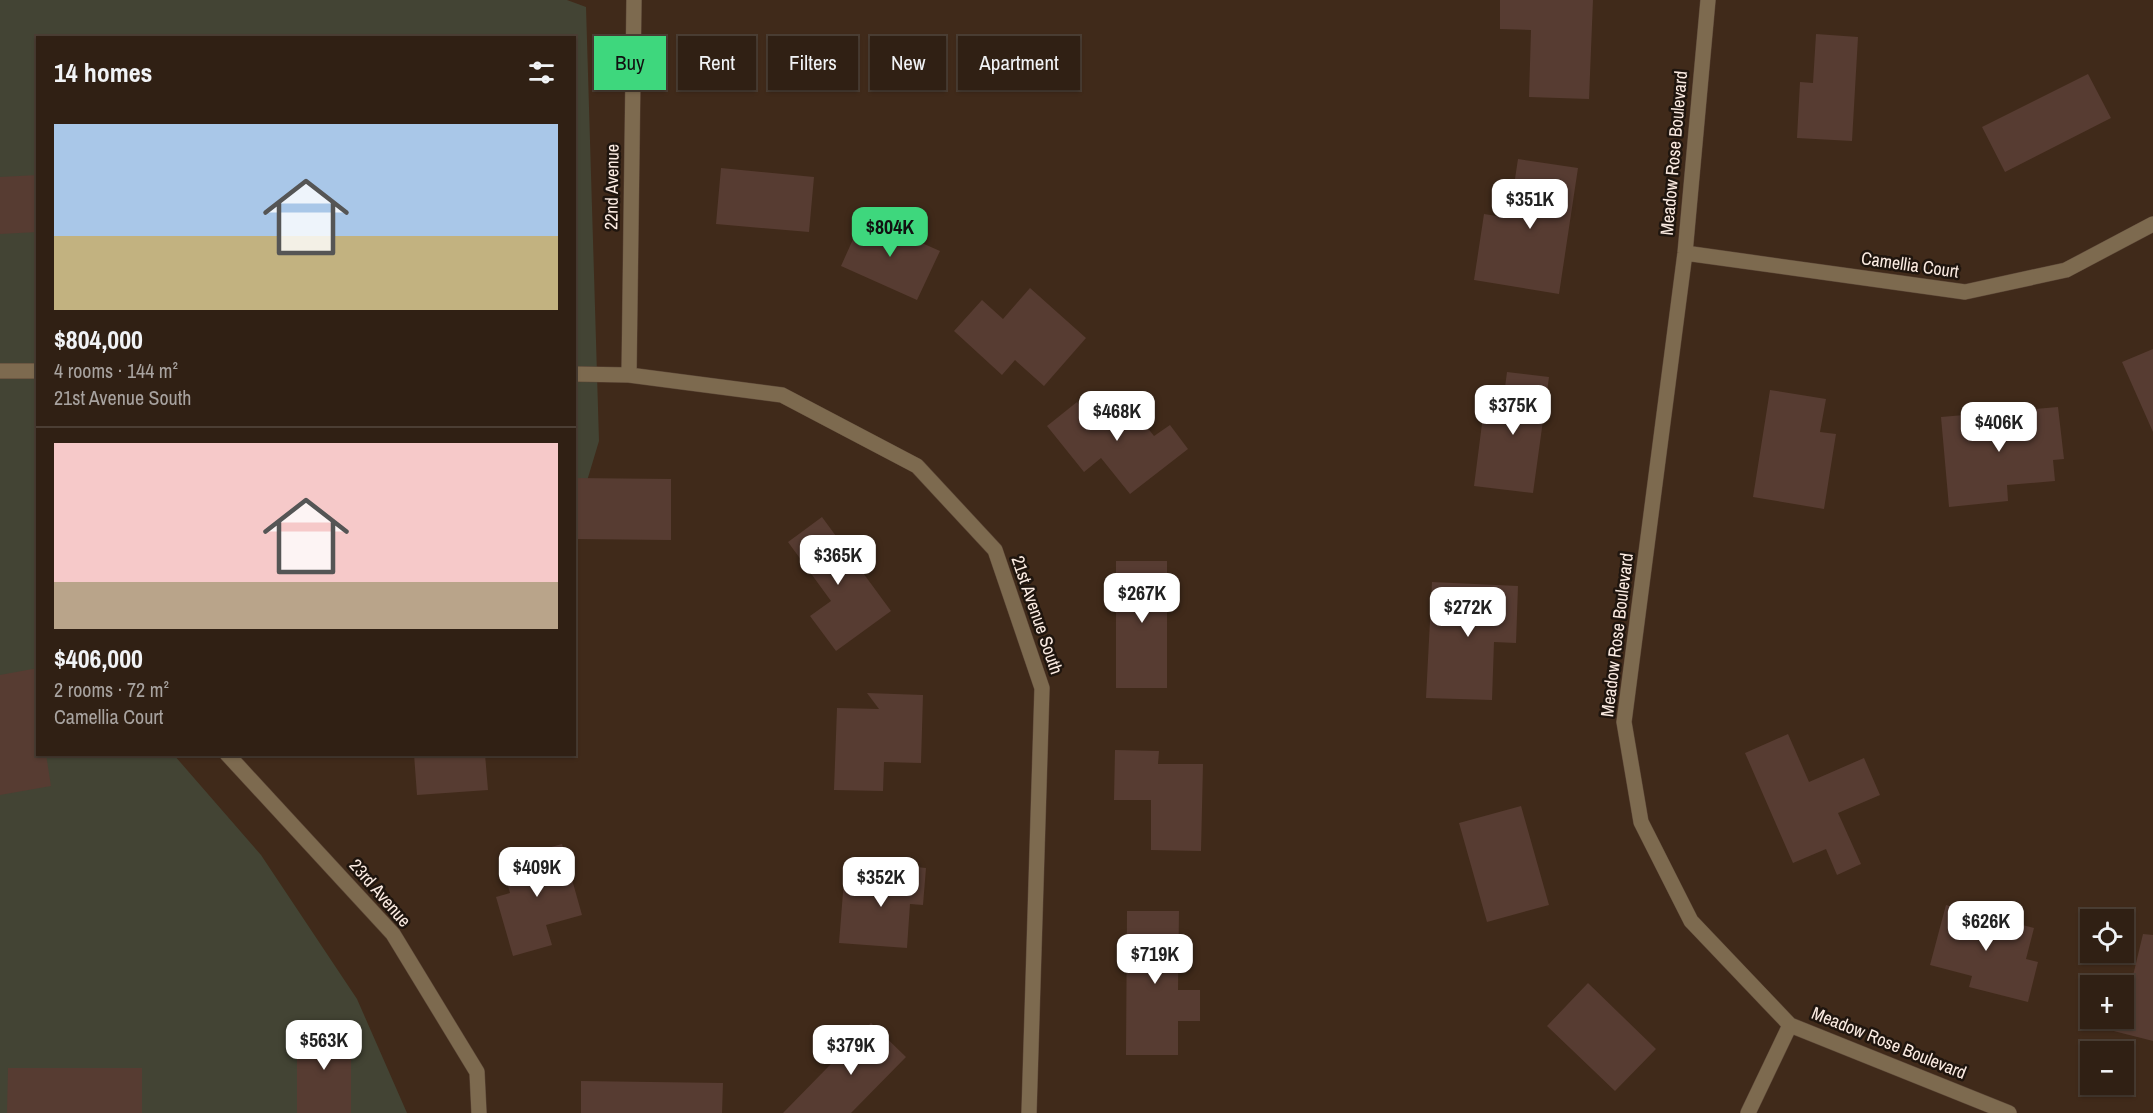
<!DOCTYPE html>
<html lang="en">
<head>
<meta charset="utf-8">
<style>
  :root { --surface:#302014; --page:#3c2d22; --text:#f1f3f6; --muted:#a8a3a0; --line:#4b3e34; --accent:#3ed77d }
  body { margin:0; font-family:"Archivo Narrow",sans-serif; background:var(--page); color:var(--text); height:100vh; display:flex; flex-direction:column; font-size:22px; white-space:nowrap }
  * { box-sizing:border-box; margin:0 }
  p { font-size:20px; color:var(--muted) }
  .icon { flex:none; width:33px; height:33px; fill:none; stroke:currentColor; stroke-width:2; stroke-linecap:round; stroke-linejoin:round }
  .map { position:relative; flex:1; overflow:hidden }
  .side { position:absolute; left:36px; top:36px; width:540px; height:720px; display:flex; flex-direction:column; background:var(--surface); border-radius:0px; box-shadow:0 2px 4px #0004,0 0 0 2px var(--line) }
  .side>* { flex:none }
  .banner { position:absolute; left:594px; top:36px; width:570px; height:54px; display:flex; gap:12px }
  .buttons { position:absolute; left:2080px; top:909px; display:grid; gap:12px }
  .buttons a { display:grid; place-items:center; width:54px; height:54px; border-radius:0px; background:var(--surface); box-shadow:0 2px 4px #0004,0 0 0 2px var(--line); font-size:30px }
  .price { position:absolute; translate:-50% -51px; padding:0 14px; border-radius:12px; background:#fff; color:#222; font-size:20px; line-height:39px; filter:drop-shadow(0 2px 3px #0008) }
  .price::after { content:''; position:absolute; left:50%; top:36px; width:18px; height:14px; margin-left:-9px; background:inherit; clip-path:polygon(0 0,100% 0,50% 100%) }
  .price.current { background:var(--accent); color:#111 }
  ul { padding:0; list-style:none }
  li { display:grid; align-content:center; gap:12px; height:318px; padding:0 18px }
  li+li { border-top:2px solid var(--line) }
  li span { display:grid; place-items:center; height:186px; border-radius:0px; color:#555 }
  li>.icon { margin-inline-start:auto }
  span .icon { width:108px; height:108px; fill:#fffc; stroke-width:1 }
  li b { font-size:26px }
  h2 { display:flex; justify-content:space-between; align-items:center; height:72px; padding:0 18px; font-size:26px }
  .pill { padding:0 21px; border-radius:0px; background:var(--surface); box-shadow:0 2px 4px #0004,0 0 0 2px var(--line); font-size:21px; line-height:54px }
  .pill.current { background:var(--accent); color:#111 }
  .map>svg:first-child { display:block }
  .green { fill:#434434 }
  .building { fill:#573c32 }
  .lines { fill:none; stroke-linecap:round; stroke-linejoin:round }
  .minor-casing { stroke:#5a4536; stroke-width:16 }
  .minor { stroke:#7d6a4f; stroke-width:15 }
  .labels { text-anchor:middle; stroke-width:5; stroke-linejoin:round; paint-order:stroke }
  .street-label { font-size:18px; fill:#fbebe2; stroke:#1f150e }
</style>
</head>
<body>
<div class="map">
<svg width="2153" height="1113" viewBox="0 0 2153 1113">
  <rect width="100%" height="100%" fill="#402a1a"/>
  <path class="green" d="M0 0H567L586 7 599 441 575 521 574 38H38V754L174 755 261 855 357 999 407 1113H0Z"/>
  <path class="building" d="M1500 0H1593L1589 99 1529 97 1531 30 1500 29Z
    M1816 34 1858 37 1852 141 1797 138 1800 82 1813 83Z
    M2088 74 2111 118 2005 172 1982 127Z
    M1518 159 1578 168 1559 294 1474 280 1484 214 1509 218Z
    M721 168 814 177 809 232 716 224Z
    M38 175V232L0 234V177Z
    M863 217 940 251 917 300 841 266Z
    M1030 288 1086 338 1044 386 1015 360 1002 375 954 331 982 300 1003 319Z
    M2153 349V432L2122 362Z
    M1507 372 1549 377 1533 493 1474 486 1483 416 1501 418Z
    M1770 390 1826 399 1820 432 1836 434 1824 509 1753 497Z
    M1120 393 1154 436 1170 425 1188 449 1130 494 1101 458 1084 472 1047 426 1077 402 1088 417Z
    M2058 407 2064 459 2053 460 2055 481 2007 485 2008 501 1949 507 1941 417Z
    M574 478 671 479V540L574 539Z
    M822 517 891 611 836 651 810 616 831 601 788 542Z
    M1116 561H1167V688H1116Z
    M1432 582 1518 586 1516 643 1494 642 1492 700 1426 698Z
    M38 668V754H46L51 786 0 795V675Z
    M867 693 923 695 921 763 884 762 883 791 834 790 837 708 879 709Z
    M1788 734 1809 782 1864 758 1880 795 1838 813 1861 864 1837 875 1826 849 1793 863 1745 753Z
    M1115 750 1159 751 1158 764H1203L1201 851 1151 850V800H1114Z
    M414 754H485L488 790 417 795Z
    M1521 806 1549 905 1487 922 1459 823Z
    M562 844 582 915 546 925 552 945 513 956 496 897 510 893 501 861Z
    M887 864 926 868 923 905 910 904 907 948 839 943 844 880 885 883Z
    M1946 905 2034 928 2026 959 2038 962 2028 1002 1969 987 1972 976 1930 965Z
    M1127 911H1179L1178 990H1200V1021H1178V1055H1126Z
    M2143 934 2153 935V1041L2094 1026 2095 1018H2124V986H2103L2105 978 2131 984Z
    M1588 983 1656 1049 1615 1091 1547 1026Z
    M871 1023 906 1057 851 1113H783Z
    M297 1029H351V1113H297Z
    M8 1068H142V1113H7Z
    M581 1081 723 1083 722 1113H581Z"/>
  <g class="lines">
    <g class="minor-casing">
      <path id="minor" d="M1708 0 1685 253 1624 722 1641 822 1691 921 1790 1025 2009 1113
        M1685 253 1965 292 2066 270 2153 224
        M0 371H38
        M574 374 629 375 782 395 917 466 995 550 1042 688 1029 1113
        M629 375 634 0
        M227 754 393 934 477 1072 479 1113
        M1748 1113 1790 1025"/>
    </g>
    <use href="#minor" class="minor"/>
  </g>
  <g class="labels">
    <g class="street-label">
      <text transform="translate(1674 153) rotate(-85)" y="6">Meadow Rose Boulevard</text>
      <text transform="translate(612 187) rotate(-89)" y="6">22nd Avenue</text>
      <text transform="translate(1910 265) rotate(8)" y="6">Camellia Court</text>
      <text transform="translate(1037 615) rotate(71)" y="6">21st Avenue South</text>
      <text transform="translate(1617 635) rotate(-83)" y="6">Meadow Rose Boulevard</text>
      <text transform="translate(380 893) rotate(49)" y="6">23rd Avenue</text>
      <text transform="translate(1889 1043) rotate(22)" y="6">Meadow Rose Boulevard</text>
    </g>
  </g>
</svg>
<div class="buttons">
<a><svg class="icon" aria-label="locate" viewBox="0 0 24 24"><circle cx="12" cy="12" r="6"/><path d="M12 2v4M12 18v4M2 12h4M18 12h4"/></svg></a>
<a>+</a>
<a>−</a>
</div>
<b class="price" style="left:1530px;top:230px">$351K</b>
<b class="price current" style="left:890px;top:258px">$804K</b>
<b class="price" style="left:1513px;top:436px">$375K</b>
<b class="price" style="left:1117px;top:442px">$468K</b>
<b class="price" style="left:1999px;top:453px">$406K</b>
<b class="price" style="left:838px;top:586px">$365K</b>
<b class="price" style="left:1142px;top:624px">$267K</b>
<b class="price" style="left:1468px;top:638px">$272K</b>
<b class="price" style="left:537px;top:898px">$409K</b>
<b class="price" style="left:881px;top:908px">$352K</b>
<b class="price" style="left:1986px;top:952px">$626K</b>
<b class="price" style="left:1155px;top:985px">$719K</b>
<b class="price" style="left:324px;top:1071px">$563K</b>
<b class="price" style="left:851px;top:1076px">$379K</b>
<div class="banner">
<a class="pill current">Buy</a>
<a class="pill">Rent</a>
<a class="pill">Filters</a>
<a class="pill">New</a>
<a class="pill">Apartment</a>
</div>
<section class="side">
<h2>14 homes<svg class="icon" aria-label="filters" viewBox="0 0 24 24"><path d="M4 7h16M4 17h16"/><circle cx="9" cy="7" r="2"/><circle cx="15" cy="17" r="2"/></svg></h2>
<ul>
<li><span style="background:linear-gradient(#a9c7e8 60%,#c2b280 0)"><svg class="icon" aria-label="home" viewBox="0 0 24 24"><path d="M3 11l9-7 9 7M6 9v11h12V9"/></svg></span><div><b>$804,000</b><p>4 rooms · 144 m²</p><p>21st Avenue South</p></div></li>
<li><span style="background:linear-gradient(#f6c9c9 75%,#b9a48a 0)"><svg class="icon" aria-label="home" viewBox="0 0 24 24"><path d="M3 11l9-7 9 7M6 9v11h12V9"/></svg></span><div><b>$406,000</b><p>2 rooms · 72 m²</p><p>Camellia Court</p></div></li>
</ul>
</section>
</div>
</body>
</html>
